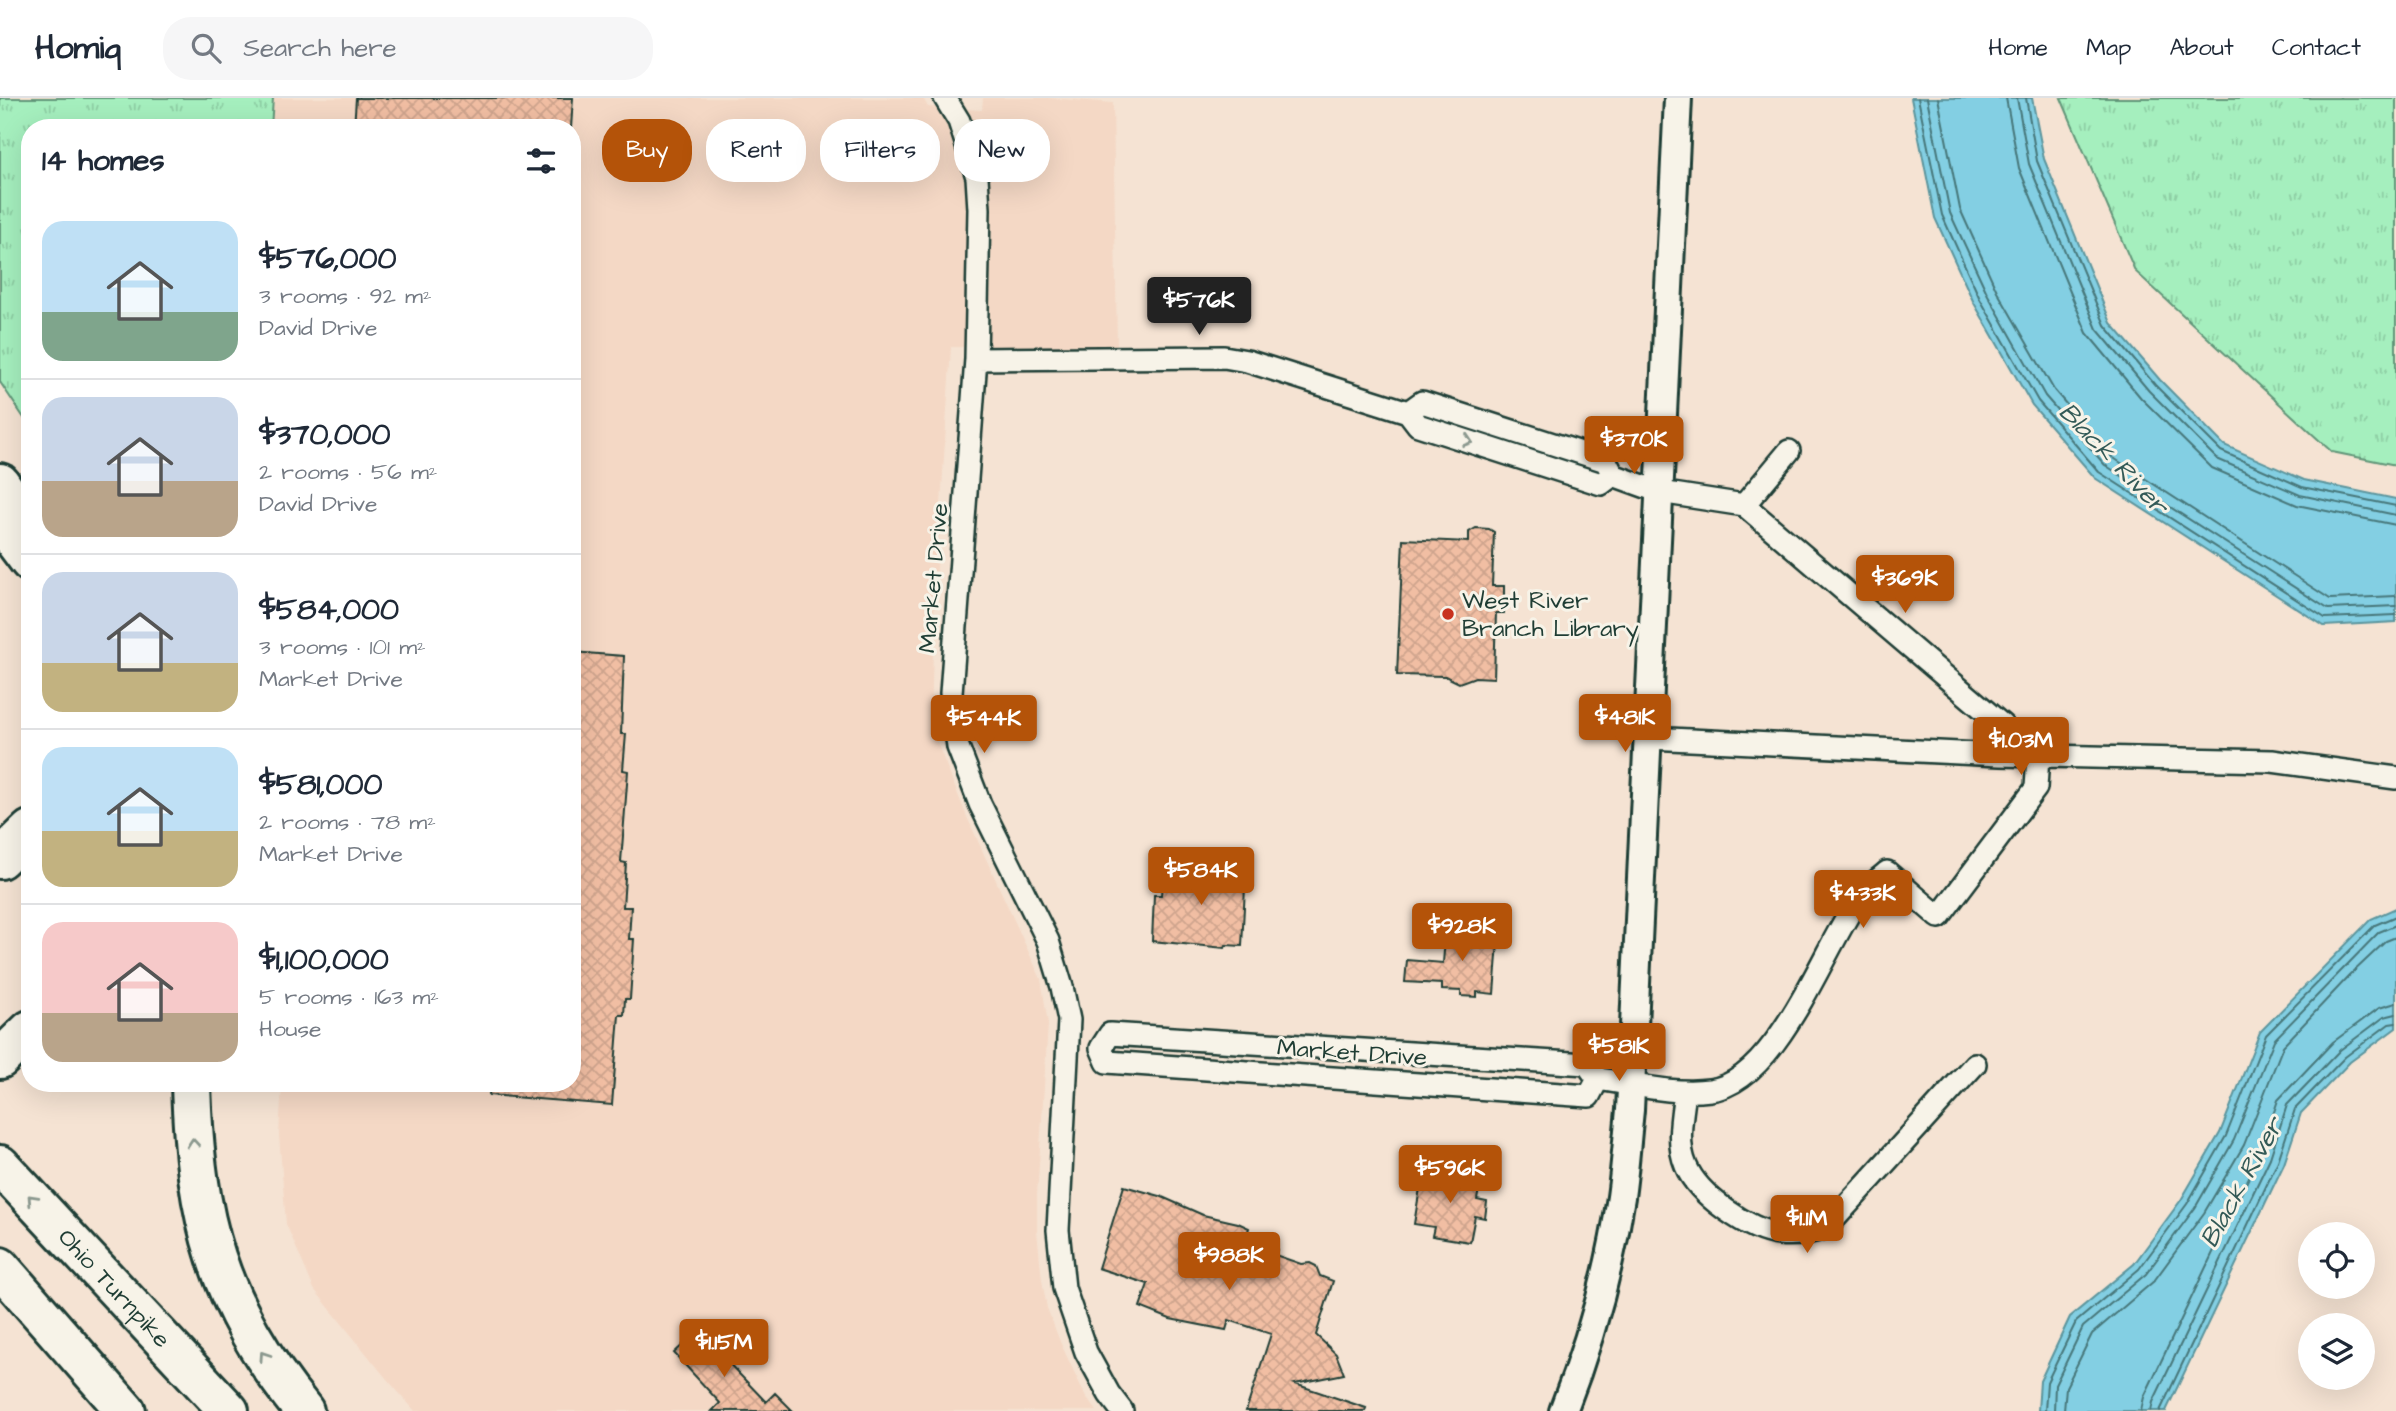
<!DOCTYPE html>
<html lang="en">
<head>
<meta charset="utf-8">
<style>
  :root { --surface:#fff; --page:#f6f6f7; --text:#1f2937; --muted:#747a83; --line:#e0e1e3; --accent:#b45309 }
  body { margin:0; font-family:"Architects Daughter",sans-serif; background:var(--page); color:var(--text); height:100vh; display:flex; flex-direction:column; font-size:26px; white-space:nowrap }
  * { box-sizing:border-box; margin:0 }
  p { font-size:23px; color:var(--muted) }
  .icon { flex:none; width:38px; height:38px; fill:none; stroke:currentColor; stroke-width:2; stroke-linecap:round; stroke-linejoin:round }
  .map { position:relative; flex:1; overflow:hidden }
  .side { position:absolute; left:21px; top:21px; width:560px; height:973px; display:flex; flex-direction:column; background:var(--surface); border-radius:28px; box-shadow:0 7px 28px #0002 }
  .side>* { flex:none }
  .top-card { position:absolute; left:602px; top:21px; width:665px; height:63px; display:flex; gap:14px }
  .buttons { position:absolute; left:2298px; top:1124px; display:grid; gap:14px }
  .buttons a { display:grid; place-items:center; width:77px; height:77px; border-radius:50%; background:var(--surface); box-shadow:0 7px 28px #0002; font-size:35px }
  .price { position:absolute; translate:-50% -60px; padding:0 16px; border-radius:7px; background:var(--accent); color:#fff; font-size:23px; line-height:46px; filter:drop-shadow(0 2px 4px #0008) }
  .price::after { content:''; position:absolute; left:50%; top:42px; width:21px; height:16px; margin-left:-10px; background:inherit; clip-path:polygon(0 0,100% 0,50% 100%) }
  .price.on { background:#222; color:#fff }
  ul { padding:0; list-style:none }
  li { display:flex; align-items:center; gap:21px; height:175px; padding:0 21px }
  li+li { border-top:2px solid var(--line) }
  li span { display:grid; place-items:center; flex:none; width:196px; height:140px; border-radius:21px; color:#555 }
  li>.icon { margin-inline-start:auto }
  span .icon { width:84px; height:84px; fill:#fffc; stroke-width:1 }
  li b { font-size:30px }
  h2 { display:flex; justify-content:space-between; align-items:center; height:84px; padding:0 21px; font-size:30px }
  .chip { padding:0 24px; border-radius:28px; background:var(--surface); box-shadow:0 7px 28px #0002; font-size:24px; line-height:63px }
  .chip.on { background:var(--accent); color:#fff }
  header { display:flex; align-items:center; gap:42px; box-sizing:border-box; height:98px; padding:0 35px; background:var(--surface); border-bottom:2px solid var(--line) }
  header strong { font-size:33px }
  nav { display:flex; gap:38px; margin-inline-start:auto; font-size:24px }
  .search { width:490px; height:63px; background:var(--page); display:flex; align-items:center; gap:18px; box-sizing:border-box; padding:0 24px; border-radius:28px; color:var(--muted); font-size:26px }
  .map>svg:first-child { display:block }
  .built { fill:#f4d8c5 }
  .grass { fill:url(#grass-tufts); stroke:#629679; stroke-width:2 }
  .water { fill:#83cfe3; stroke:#5b959d; stroke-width:2 }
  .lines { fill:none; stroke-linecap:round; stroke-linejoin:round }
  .shore { stroke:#47777a; stroke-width:2 }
  .building { fill:url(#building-cross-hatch); stroke:#1f3d34; stroke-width:2 }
  .minor-casing { stroke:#1f3d34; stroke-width:26 }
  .tertiary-casing { stroke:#1f3d34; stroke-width:32 }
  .motorway-casing { stroke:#1f3d34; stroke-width:44 }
  .minor { stroke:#f7f3e8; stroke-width:21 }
  .tertiary { stroke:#f7f3e8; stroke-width:26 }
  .motorway { stroke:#f7f3e8; stroke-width:38 }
  .oneway { stroke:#8b988e }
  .poi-dot { fill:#c8321e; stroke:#f7f3e8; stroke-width:2.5 }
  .labels { text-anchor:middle; stroke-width:6; stroke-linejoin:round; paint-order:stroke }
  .street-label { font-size:24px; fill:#1f3d34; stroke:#f7f3e8 }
  .poi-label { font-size:24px; fill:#1f3d34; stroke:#f7f3e8; text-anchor:start }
  .water-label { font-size:26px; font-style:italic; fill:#335a57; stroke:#f7f3e8 }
</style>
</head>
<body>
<header>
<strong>Homiq</strong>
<div class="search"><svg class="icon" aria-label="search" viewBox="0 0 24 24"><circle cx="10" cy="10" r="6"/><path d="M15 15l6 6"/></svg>Search here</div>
<nav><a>Home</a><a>Map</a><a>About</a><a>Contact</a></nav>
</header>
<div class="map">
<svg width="2396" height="1313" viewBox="0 0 2396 1313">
  <defs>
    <pattern id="grass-tufts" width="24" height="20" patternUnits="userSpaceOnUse" patternTransform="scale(1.75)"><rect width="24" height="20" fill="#a5efbe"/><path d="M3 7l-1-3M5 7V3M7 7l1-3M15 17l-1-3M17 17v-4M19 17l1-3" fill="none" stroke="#8ecea4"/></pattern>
    <pattern id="building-cross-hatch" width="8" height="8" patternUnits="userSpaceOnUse" patternTransform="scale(1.75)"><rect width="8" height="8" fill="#f1bea3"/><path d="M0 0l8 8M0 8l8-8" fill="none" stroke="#cea48d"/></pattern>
  </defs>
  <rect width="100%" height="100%" fill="#f5e3d3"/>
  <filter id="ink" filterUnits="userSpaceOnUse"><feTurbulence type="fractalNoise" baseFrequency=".0143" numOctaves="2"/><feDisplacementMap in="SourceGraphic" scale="14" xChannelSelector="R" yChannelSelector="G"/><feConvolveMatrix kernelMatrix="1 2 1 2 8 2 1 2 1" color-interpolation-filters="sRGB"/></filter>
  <g filter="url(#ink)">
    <path class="built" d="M273 0H923L928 9 982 12 983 0H1047L1113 5 1117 249H951L934 517 931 621 934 637 967 719 1041 881 1048 926 1037 1097V1133L1042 1182 1047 1210 1061 1246 1085 1297 1097 1313H415L386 1280 314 1191 286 1126 279 1037 282 985H572V30H271Z"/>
    <path class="grass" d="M0 0H273L271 30H30V329L0 284Z
      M2061 0H2396V367L2332 354 2135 173Z"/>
    <path class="water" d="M1911 0H2032L2044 61 2111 225 2160 282 2224 347 2304 382 2396 401V524L2324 528 2095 380 2032 307 1974 205 1935 120Z
      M2396 810V930L2350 964 2301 1015 2284 1066 2166 1313H2038L2040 1283 2070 1219 2134 1166 2181 1102 2220 1035 2260 934 2371 821Z"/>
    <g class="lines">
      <path class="shore" d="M1918 0 1942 117 1980 201 2038 303 2099 374 2325 520 2396 517
        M1927 0 1950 115 1988 197 2045 298 2105 367 2328 511 2396 508
        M1938 0 1960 111 1997 193 2054 292 2112 359 2330 501 2396 498
        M2006 0 2019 70 2087 235 2141 300 2212 370 2297 407 2396 427
        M2017 0 2029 66 2097 231 2149 293 2217 361 2300 397 2396 417
        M2026 0 2037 63 2105 227 2155 287 2221 353 2302 389 2396 408
        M2045 1313 2047 1284 2076 1224 2139 1171 2187 1106 2226 1038 2266 937 2375 827 2396 818
        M2054 1313 2055 1287 2083 1229 2146 1176 2195 1110 2234 1042 2274 942 2379 834 2396 827
        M2064 1313 2066 1289 2092 1236 2154 1183 2204 1115 2244 1047 2283 948 2349 878 2386 843 2396 839
        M2141 1313 2144 1299 2260 1056 2278 1002 2333 944 2379 910 2396 905
        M2151 1313 2153 1304 2270 1060 2287 1007 2340 952 2384 919 2396 916
        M2160 1313 2278 1063 2295 1011 2345 959 2389 926 2396 925"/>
    </g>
    <path class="building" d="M356 0H573L571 30H354Z
      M1476 430 1489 431 1494 434 1492 488H1504V515H1496L1494 580 1475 579 1459 585 1445 578 1397 577 1403 441 1469 444V434Z
      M572 554 624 558 621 636H626L623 672 628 673 621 764 626 765 623 809H631L629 841H634L630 901H625L624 917H619L612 1007 489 997 490 985H572Z
      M1174 766 1246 770 1242 848 1226 847 1225 850 1152 843 1154 797H1161L1163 776H1173Z
      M1446 828 1499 832 1494 896 1477 894V899L1461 898V893L1442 892V886L1405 884 1407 862 1443 865Z
      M1444 1073 1481 1080 1477 1102 1487 1104 1485 1120 1475 1118 1470 1144 1432 1138 1434 1129 1414 1126 1422 1078 1442 1081Z
      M1124 1088 1160 1098 1203 1117 1238 1125 1249 1130 1246 1140 1277 1151 1275 1157 1301 1166 1310 1165 1316 1168 1320 1178 1333 1183 1316 1237 1336 1256 1344 1276 1295 1286 1366 1310 1365 1313H1246L1271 1236 1229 1222 1226 1232 1170 1221 1140 1209 1148 1186 1098 1170Z
      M698 1233 766 1304 775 1295 793 1313H712L720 1305 674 1255Z"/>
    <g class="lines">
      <g class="minor-casing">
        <path id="minor" d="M945 0 959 23 977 79 979 111 976 261 951 595 958 649 980 706 1048 843 1062 889 1069 922 1058 1132 1064 1190 1086 1254 1109 1296 1122 1313
          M976 261 1224 259 1247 263 1408 314 1418 327 1601 386 1613 377 1606 363 1422 304 1408 314
          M1613 377 1660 394 1744 407 1789 353
          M1744 407 2002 627 2000 657
          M1649 640 2000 657 2272 663 2396 680
          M1110 936 1587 966 1598 981 1589 998 1107 964 1101 950Z
          M1598 981C1634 986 1673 997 1710 992 1777 984 1823 850 1859 800 1866 790 1878 782 1887 774L1939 819 2036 690 2038 658
          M1685 994C1682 1018 1676 1045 1686 1068 1698 1097 1749 1133 1779 1136 1796 1138 1811 1135 1827 1129L1975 966"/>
      </g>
      <g class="tertiary-casing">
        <path id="tertiary" d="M1563 1313C1590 1244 1610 1172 1621 1099 1625 1070 1627 1041 1630 1012L1678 0"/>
      </g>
      <g class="motorway-casing">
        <g id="motorway">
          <path d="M0 385 30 429"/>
          <path d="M0 424 30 464"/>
          <path d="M0 761 30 732"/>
          <path d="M0 961 30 932"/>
          <path d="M191 985C195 1122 217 1205 304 1313"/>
          <path id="s1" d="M0 1067 229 1313"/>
          <path d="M0 1169 126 1313"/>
        </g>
      </g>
      <use href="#minor" class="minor"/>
      <use href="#tertiary" class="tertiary"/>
      <use href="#motorway" class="motorway"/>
    </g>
    <defs><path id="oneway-chevron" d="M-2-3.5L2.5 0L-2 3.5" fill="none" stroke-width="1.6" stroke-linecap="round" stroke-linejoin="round" transform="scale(1.75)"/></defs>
    <g class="oneway">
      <use href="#oneway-chevron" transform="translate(1468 343) rotate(18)"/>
      <use href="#oneway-chevron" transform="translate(193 1045) rotate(-95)"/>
      <use href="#oneway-chevron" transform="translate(32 1101) rotate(-133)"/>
      <use href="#oneway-chevron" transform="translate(264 1258) rotate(-124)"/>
    </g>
  </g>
  <circle class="poi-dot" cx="1448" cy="516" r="7"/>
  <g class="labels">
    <g class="street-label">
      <text transform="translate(933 480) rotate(-85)" y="8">Market Drive</text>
      <text transform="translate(1352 954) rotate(4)" y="8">Market Drive</text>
      <text dy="8" stroke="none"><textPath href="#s1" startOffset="168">Ohio Turnpike</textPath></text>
    </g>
    <g class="poi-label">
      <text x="1462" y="510">West River<tspan x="1462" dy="28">Branch Library</tspan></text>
    </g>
    <g class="water-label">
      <text transform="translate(2114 360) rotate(46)" y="9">Black River</text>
      <text transform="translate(2241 1084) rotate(-61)" y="9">Black River</text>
    </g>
  </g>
</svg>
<div class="buttons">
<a><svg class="icon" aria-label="locate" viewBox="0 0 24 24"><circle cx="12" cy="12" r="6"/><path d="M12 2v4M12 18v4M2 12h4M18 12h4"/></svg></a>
<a><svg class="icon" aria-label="layers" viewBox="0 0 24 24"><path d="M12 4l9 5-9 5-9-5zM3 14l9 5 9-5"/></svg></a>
</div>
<b class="price on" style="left:1199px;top:239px">$576K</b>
<b class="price" style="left:1634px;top:378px">$370K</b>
<b class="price" style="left:1905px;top:517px">$369K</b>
<b class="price" style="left:1625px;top:656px">$481K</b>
<b class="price" style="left:984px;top:657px">$544K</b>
<b class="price" style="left:2021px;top:679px">$1.03M</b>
<b class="price" style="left:1201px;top:809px">$584K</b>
<b class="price" style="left:1863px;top:832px">$433K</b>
<b class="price" style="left:1462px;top:865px">$928K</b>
<b class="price" style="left:1619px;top:985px">$581K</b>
<b class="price" style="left:1450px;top:1107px">$596K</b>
<b class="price" style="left:1807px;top:1157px">$1.1M</b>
<b class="price" style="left:1229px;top:1194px">$988K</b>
<b class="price" style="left:724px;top:1281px">$1.15M</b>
<div class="top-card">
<a class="chip on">Buy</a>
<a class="chip">Rent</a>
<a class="chip">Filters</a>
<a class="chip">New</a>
</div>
<section class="side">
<h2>14 homes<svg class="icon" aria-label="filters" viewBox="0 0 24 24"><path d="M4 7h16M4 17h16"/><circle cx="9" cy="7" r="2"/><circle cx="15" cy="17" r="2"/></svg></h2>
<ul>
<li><span style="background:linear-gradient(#bfe0f5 65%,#7fa58c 0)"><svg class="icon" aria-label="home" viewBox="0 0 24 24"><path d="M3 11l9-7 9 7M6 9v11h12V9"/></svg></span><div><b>$576,000</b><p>3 rooms · 92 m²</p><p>David Drive</p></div></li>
<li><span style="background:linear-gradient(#c9d6e8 60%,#b9a48a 0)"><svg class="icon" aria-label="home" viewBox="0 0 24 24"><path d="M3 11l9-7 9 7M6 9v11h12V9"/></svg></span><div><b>$370,000</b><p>2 rooms · 56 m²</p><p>David Drive</p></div></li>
<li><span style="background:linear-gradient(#c9d6e8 65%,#c2b280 0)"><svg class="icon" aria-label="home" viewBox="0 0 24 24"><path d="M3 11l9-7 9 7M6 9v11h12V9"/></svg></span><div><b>$584,000</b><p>3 rooms · 101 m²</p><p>Market Drive</p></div></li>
<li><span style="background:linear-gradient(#bfe0f5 60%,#c2b280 0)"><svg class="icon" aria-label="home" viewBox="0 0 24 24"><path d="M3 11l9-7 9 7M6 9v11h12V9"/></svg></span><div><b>$581,000</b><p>2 rooms · 78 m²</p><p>Market Drive</p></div></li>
<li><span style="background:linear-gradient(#f6c9c9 65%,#b9a48a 0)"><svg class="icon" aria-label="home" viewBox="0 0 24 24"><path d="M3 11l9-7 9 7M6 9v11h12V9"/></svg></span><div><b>$1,100,000</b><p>5 rooms · 163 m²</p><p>House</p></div></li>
</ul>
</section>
</div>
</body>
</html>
